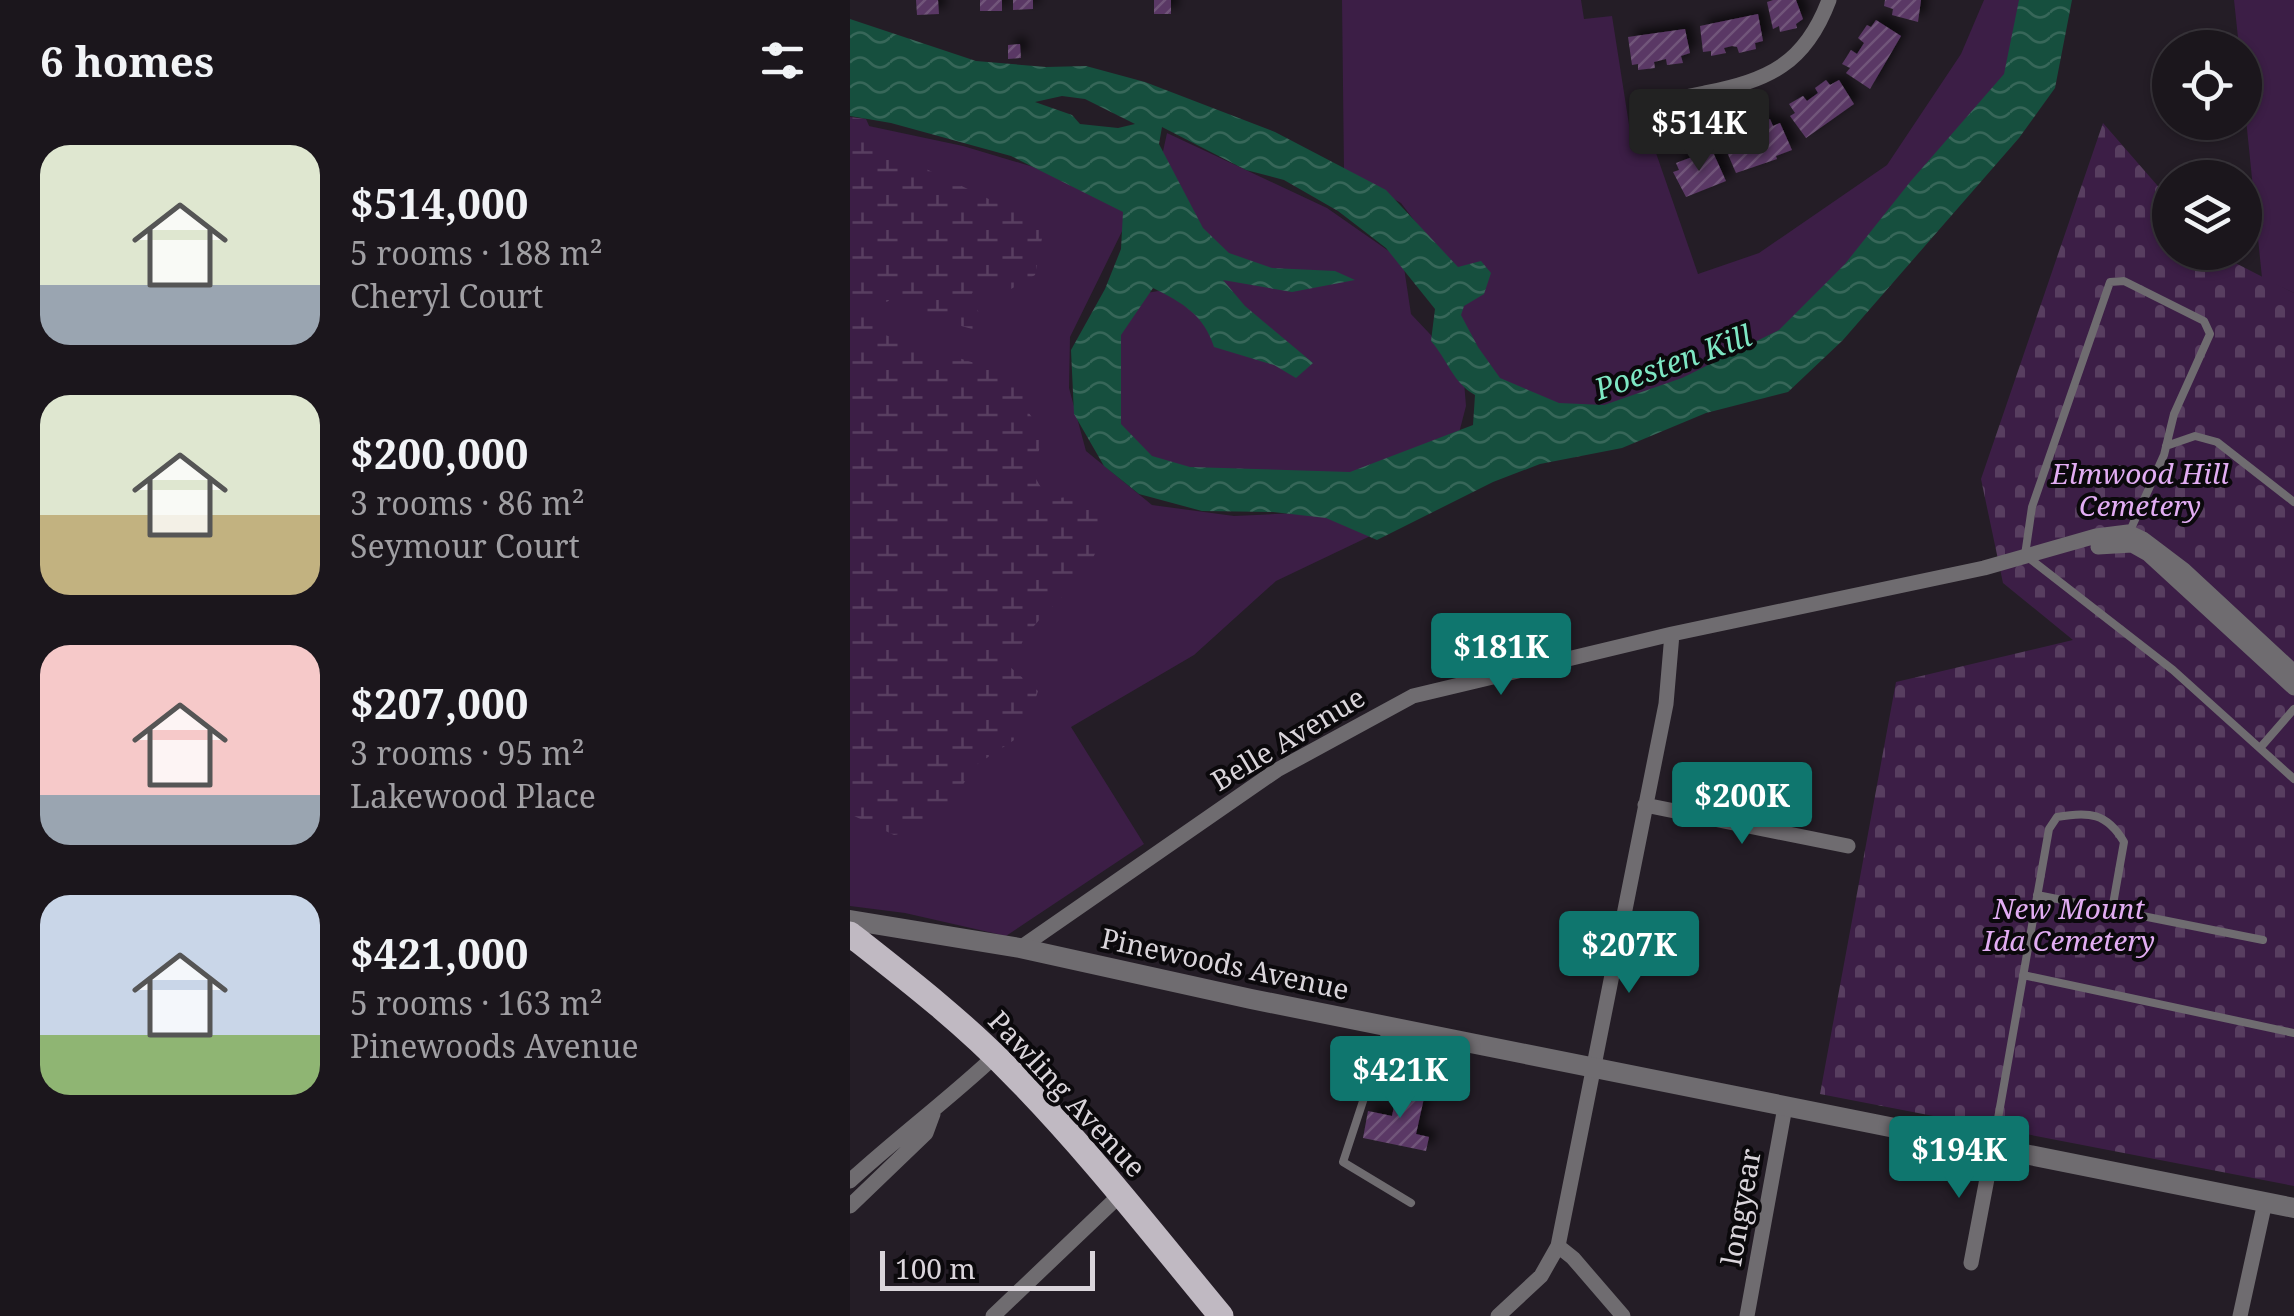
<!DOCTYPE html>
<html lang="en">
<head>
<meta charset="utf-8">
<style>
  :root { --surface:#1b161c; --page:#241f25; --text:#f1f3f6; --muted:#a09fa3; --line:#39353b; --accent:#0f766e }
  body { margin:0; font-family:"Noto Serif",serif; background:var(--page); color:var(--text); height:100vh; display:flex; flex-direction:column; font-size:38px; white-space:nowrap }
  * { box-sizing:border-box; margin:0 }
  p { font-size:32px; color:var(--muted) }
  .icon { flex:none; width:55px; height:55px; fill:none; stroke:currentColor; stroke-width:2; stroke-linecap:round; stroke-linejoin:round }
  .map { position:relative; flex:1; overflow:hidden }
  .panel { display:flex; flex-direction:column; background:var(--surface); width:850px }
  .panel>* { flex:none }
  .controls { position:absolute; left:1302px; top:30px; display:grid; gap:20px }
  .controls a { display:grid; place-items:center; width:110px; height:110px; border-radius:50%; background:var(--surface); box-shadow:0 2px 8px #0004,0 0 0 2px var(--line); font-size:50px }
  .scale { position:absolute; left:30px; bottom:25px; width:215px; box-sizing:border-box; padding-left:10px; border:5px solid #dad5db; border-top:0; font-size:28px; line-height:35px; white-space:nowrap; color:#dad5db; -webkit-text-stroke:8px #0b090c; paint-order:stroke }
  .price { position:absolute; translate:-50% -85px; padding:0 22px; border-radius:10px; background:var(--accent); color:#fff; font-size:32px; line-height:65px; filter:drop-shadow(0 2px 5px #0008) }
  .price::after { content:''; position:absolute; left:50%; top:60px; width:30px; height:22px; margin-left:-15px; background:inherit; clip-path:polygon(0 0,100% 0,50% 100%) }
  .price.active { background:#222; color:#fff }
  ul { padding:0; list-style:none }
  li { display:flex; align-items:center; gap:30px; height:250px; padding:0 40px }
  li span { display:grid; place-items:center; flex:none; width:280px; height:200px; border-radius:30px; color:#555 }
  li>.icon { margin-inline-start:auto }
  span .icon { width:120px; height:120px; fill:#fffc; stroke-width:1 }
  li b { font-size:42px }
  h2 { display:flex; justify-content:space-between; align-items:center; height:120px; padding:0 40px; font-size:42px }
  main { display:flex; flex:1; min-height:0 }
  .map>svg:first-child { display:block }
  .green { fill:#3c1e46 }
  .wetland { fill:url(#wetland-marsh) }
  .cemetery { fill:url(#cemetery-stones) }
  .water { fill:url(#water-waves); fill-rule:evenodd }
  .building { fill:url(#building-hatch); filter:url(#shadow) }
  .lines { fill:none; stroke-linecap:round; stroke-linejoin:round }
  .service { stroke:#6f6c70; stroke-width:8 }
  .minor { stroke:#6f6c70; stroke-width:15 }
  .tertiary { stroke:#6f6c70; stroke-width:20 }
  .primary { stroke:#c0b9c2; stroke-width:25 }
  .labels { text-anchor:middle; stroke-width:8; stroke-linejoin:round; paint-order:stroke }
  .park-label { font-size:28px; font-style:italic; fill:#e2adf3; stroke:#0b090c }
  .street-label { font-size:28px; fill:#dad5db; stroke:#0b090c }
  .water-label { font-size:30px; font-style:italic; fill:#7ee7c3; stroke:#0b090c }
</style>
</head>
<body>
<main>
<section class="panel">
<h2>6 homes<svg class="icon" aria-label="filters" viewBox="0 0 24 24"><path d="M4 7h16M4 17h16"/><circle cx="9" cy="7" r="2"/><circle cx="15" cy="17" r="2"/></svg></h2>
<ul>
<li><span style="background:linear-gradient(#dfe7d0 70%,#9aa5b1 0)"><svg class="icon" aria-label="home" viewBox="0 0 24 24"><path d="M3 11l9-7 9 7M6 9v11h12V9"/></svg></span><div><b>$514,000</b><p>5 rooms · 188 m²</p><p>Cheryl Court</p></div></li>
<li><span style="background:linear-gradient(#dfe7d0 60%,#c2b280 0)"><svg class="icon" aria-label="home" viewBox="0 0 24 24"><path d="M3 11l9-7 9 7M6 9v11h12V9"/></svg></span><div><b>$200,000</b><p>3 rooms · 86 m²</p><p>Seymour Court</p></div></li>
<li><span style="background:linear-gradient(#f6c9c9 75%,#9aa5b1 0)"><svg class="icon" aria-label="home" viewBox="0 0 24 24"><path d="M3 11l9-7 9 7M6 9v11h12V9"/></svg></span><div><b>$207,000</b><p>3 rooms · 95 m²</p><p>Lakewood Place</p></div></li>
<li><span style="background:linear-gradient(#c9d6e8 70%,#8fb573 0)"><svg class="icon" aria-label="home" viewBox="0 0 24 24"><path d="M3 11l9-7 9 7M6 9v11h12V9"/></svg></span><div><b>$421,000</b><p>5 rooms · 163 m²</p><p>Pinewoods Avenue</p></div></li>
</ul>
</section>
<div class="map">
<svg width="1444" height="1316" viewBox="0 0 1444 1316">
  <defs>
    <pattern id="wetland-marsh" width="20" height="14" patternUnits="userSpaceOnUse" patternTransform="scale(2.5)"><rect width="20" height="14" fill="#3c1e46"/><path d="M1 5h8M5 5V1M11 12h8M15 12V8" fill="none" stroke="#583e60"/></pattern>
    <pattern id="cemetery-stones" width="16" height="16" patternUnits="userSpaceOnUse" patternTransform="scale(2.5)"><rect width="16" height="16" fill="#3c1e46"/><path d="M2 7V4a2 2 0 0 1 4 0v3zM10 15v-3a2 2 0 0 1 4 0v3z" fill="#583e60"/></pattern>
    <pattern id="water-waves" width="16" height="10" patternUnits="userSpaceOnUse" patternTransform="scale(2.5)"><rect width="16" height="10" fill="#164f3e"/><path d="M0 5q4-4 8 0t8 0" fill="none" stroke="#376759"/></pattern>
    <pattern id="building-hatch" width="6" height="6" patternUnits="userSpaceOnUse" patternTransform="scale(2.5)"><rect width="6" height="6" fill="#5a3965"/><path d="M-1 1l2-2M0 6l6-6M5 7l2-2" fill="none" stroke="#71557a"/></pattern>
    <filter id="shadow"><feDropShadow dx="7" dy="-7" stdDeviation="5" flood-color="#0009"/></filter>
  </defs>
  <rect width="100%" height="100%" fill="#241d26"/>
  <path class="green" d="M492 0H731L734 19 762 16 783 150 806 153 848 274 909 253 1037 165 1111 54 1134 0H1173L1157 84 1029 243 924 336 842 380 756 408H708L648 382 608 315 601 269 551 203 494 172Z
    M1384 0H1444V293L1412 278 1395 109V48L1389 47Z
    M0 122 113 146 210 175 284 207 220 337 219 388 236 451 302 505 384 516 488 511 600 498 426 581 344 655 221 727 294 844 156 936 55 913 0 906Z
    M317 133 477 208 553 261 561 314 613 369 616 406 601 464 528 484 346 473 298 457 267 421V335L296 293 371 281 312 156Z"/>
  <path class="wetland" d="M0 117 16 119 28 146 174 216 193 233 185 275 161 289 132 283 118 298 135 320 140 334 90 320 43 299 25 307 35 335 131 365 193 390 177 410 193 434 183 474 198 499 239 495C279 550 210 593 179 632 171 643 166 656 160 667L188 691 175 733 123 767 97 813 79 829 44 835 0 814Z"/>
  <path class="cemetery" d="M1253 123 1320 200V252L1366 253 1444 293V1186L970 1094 1046 682 1223 640 1153 583 1131 479Z"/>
  <path class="water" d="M1169 0H1222L1205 88 1169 138 993 340 938 392 856 413 772 448 690 464 643 482 527 540 476 518 423 512 352 511 289 494 254 466 224 414 221 350 255 289 271 249 273 212 161 156 41 123 0 116V19L126 61 196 67 236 66 295 82 425 132 536 190 608 267 631 261 641 273 634 294 614 306 611 315 628 347 650 378 709 403 754 405 832 378 929 330 995 264 1060 182 1154 74ZM212 96 235 99 285 124 268 128 230 124 222 115 185 102ZM312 127 396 170 434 180 488 211 536 248 585 309 581 341C597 359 603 383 625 395L623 425 500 472 340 467 302 456 271 424V335L303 288C333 303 354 315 364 347L424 365 446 378 463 363 395 306 373 280 442 292 505 280 485 271 422 268 379 253 353 228 309 144Z"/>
  <path class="building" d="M66 0H88L89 14 67 15Z
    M130 0H152V11H130Z
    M163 0H183V9L163 10Z
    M304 0H321V14H304Z
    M923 0H946L953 19 946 24 947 28 930 32 929 26 923 29 917 2Z
    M1035 0H1071L1068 22 1042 15 1043 9 1034 6Z
    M908 14 913 41 905 43 906 49 889 53 887 47 882 46 874 48 876 53 861 56V51L853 52 850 26Z
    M1026 20 1051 36 1020 89 996 73 1000 68 992 64 1001 50 1007 54 1014 43 1008 38 1017 25 1021 27Z
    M835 29 840 53 831 56 833 63 817 65 816 59 804 62 805 68 788 70V64L782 65 778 37Z
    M170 44 171 58 158 59V45Z
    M976 80 980 85 989 80 1004 104 956 138 940 116 945 113 939 104 953 96 957 101 968 93 965 88Z
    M920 119 923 126 930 123 942 150 926 156 927 159 886 173 874 145 881 143 877 136 893 130 897 137 902 134 908 132 905 125Z
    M862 150 876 181 836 197 823 172 829 170 826 163 842 157 846 164 856 160 852 153Z
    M549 1083 576 1089 566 1134 579 1137 576 1151 513 1138 518 1111 542 1116Z"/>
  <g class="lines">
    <path class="service" d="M1316 446 1345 436 1367 442 1444 502
      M1279 533 1314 455 1324 414 1360 334 1354 321 1274 281 1260 282 1182 507 1175 555 1323 670 1444 779
      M1410 748 1444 709
      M1187 895 1413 940
      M1173 975 1444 1033
      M537 1028 493 1162 561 1203
      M1143 1147 1199 829 1207 817C1239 811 1257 813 1274 842L1262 910"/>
    <path class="minor" d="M799 117C816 100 833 97 855 93 919 80 955 64 979 0
      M1248 547 1282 545 1298 554 1444 688
      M795 805 998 846
      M170 948 427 770 563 696 822 634 1134 568 1246 536 1278 532 1293 539 1334 570 1444 672
      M0 1181C48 1137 98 1100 145 1056
      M0 1206 76 1133 83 1114
      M708 1246 723 1258 773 1316
      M1121 1263 1143 1147
      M143 1316 271 1194
      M648 1316 691 1276 708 1246 816 704 822 634
      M897 1316 935 1107
      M1390 1316 1415 1202"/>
    <path class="tertiary" d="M0 920 170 948 401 999 1444 1208"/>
    <path class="primary" d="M0 934C56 978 113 1022 162 1073 237 1149 303 1234 371 1316"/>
  </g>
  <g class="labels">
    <g class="park-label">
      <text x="1290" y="484">Elmwood Hill<tspan x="1290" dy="32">Cemetery</tspan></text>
      <text x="1219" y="919">New Mount<tspan x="1219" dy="32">Ida Cemetery</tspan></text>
    </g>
    <g class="street-label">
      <text transform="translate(438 739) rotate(-31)" y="10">Belle Avenue</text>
      <text transform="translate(375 964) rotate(12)" y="10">Pinewoods Avenue</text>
      <text transform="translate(217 1094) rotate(47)" y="10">Pawling Avenue</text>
      <text transform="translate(891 1207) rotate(-80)" y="10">longyear</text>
    </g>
    <g class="water-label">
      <text transform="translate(823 363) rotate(-20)" y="10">Poesten Kill</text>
    </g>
  </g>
</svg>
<div class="controls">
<a><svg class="icon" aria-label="locate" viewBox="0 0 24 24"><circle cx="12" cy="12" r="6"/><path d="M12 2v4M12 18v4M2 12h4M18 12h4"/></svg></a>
<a><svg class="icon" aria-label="layers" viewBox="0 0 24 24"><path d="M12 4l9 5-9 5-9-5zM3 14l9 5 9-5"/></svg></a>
</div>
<div class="scale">100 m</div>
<b class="price active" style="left:849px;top:174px">$514K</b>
<b class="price" style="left:651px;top:698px">$181K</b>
<b class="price" style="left:892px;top:847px">$200K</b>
<b class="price" style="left:779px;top:996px">$207K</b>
<b class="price" style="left:550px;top:1121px">$421K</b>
<b class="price" style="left:1109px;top:1201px">$194K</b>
</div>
</main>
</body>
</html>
